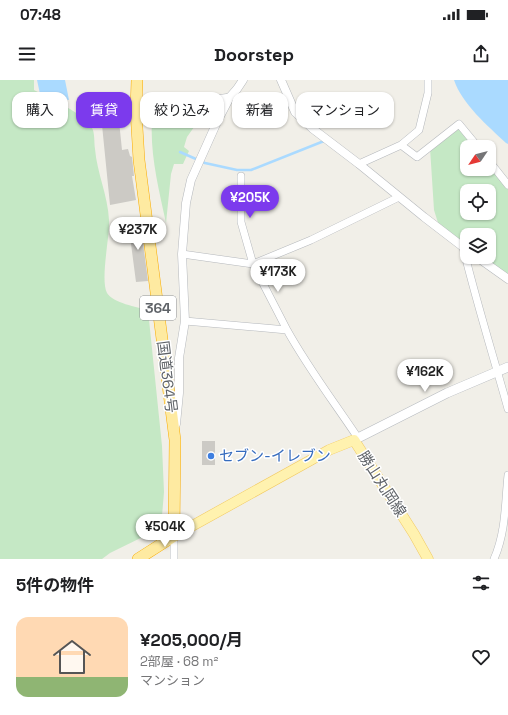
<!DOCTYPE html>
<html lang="ja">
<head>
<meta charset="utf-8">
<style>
  :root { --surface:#fff; --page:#f6f6f6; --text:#202124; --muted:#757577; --accent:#7c3aed }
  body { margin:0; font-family:"Space Grotesk","Noto Sans JP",sans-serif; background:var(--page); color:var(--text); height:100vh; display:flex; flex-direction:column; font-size:15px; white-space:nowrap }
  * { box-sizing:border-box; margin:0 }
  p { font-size:13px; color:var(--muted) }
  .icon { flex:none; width:22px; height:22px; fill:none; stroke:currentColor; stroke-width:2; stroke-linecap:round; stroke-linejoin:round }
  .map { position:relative; height:479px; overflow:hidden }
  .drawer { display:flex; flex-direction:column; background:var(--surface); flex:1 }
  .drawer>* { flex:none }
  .hud { position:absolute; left:12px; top:12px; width:484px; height:36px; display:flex; gap:8px }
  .needle { width:26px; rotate:235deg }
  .fabs { position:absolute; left:460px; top:60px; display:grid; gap:8px }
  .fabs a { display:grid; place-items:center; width:36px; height:36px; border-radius:8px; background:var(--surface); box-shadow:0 1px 3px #0004; font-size:20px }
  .price { position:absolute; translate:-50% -34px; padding:0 9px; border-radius:14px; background:#fff; color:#222; font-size:13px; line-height:26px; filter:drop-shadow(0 1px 2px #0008) }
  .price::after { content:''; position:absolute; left:50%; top:24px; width:12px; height:9px; margin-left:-6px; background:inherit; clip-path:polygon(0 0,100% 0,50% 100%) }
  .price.on { background:var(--accent); color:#fff }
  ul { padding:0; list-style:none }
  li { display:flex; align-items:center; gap:12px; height:100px; padding:0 16px }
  li span { display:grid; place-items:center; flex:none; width:112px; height:80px; border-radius:12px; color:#555 }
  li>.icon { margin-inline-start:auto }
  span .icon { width:48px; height:48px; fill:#fffc; stroke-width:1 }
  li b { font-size:17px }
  h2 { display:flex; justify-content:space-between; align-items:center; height:48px; padding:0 16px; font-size:17px }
  .pill { padding:0 14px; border-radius:12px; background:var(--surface); box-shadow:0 1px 3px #0004; font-size:14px; line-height:36px }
  .pill.on { background:var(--accent); color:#fff }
  .status { display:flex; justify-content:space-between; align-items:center; height:28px; padding:0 20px; background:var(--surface); direction:ltr }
  .status svg { height:11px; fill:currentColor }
  header { display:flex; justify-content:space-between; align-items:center; height:52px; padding:0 16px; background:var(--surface); font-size:18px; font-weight:800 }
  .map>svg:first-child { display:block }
  .green { fill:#c5e8c5; fill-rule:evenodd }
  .water { fill:#aadaff }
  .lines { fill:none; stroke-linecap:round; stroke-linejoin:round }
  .stream { stroke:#aadaff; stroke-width:2.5 }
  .building { fill:#cccac5 }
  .minor-casing { stroke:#b5b8bc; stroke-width:8 }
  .tertiary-casing { stroke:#b5b8bc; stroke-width:9 }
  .secondary-casing { stroke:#b6babf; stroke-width:10 }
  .primary-casing { stroke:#f2c960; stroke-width:11 }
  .trunk-casing { stroke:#f9ab00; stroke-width:12 }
  .minor { stroke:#fff; stroke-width:7 }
  .tertiary { stroke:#fff; stroke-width:8 }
  .secondary { stroke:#fff; stroke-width:9 }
  .primary { stroke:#fff2af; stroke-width:10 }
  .trunk { stroke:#feeaa1; stroke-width:11 }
  .shop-dot { fill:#3f7fe0; stroke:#fff; stroke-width:1.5 }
  .labels { text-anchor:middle; stroke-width:3; stroke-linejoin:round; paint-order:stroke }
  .shield { fill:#fff; stroke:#8f9295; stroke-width:1 }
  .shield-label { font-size:14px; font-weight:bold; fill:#5f6368 }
  .street-label { font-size:15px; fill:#5f6368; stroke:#fff }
  .shop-label { font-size:15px; fill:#366cbe; stroke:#fff; text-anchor:start }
</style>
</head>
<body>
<div class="status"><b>07:48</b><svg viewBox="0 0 49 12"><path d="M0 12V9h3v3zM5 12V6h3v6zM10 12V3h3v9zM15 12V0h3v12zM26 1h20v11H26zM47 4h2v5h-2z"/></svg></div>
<header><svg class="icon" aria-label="menu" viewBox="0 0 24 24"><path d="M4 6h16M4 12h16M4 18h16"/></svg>Doorstep<svg class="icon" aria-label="share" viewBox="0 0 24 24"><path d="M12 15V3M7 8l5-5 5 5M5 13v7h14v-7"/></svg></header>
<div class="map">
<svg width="508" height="479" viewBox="0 0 508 479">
  <rect width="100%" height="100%" fill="#f1efe8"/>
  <path class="green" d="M0 0H34V10C48 18 86 34 92 48 95 53 94 63 95 69 97 93 108 116 109 140 110 157 100 199 107 213 113 223 137 227 148 230L162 366 164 412 161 448 110 473 102 479H0Z
    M202 21 204 33 187 57 184 67 189 71 183 84H174L171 94 166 143C158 106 148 67 153 29Z
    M459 44 477 67H467V89H489V82L508 105V198L480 177H489V155H467V167L439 146 434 130 430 68ZM467 111H489V133H467Z"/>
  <path class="water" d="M37 0H65L69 20 40 14Z
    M454 0H508V64L506 63C488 46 462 24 454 0Z"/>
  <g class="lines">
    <path class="stream" d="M180 72 205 83 237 90H251L324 61"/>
  </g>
  <path class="building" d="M119 41 122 70 128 69 130 76 132 77 134 96H132L136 120 110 125 102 45Z
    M140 140 148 201 136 202 128 141Z
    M202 361H215V385H202Z"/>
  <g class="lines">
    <g class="minor-casing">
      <path id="minor" d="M90 43 136 31 230 17
        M401 65 419 50 428 13V0
        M489 81 508 105
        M359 84 401 65 417 77 459 44 478 67
        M241 96V142L253 184 287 250
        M463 167C476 221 493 275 508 329
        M182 174 253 184 311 160 399 117
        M185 241 287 250C308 288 334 322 358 358
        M174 479V456
        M494 479C506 452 505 423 508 395"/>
    </g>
    <g class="tertiary-casing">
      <path id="tertiary" d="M281 0 295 32 313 49 359 84 424 137 467 170
        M477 177 508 199
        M176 344 179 313V278L185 241 182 174 186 123 191 100 217 42 230 17 237 9 243 0"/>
    </g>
    <g class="secondary-casing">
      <path id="secondary" d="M354 360 447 313 508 287"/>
    </g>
    <g class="primary-casing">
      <path id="primary" d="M174 456 329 370 354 360 414 454 428 479"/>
    </g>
    <g class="trunk-casing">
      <path id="trunk" d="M137 0 136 31 139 80 175 360 174 456 138 479"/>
    </g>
    <use href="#minor" class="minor"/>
    <use href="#tertiary" class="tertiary"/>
    <use href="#secondary" class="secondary"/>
    <use href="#primary" class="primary"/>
    <use href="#trunk" class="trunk"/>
  </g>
  <circle class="shop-dot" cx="211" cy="376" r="4"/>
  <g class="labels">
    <rect class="shield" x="140" y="216" width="36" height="24" rx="3"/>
    <g class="shield-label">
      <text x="158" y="233">364</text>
    </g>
    <g class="street-label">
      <text transform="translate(167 297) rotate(83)" y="5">国道364号</text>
      <text transform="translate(382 404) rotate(57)" y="5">勝山丸岡線</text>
    </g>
    <g class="shop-label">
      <text x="219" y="381">セブン-イレブン</text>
    </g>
  </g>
</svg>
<div class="fabs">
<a><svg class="needle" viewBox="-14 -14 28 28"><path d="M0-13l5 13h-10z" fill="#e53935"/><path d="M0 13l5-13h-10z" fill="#757577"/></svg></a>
<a><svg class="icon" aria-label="locate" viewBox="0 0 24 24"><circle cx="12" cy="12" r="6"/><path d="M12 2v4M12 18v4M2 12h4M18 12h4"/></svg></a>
<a><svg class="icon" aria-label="layers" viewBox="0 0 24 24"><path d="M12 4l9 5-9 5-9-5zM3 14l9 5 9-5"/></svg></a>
</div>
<b class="price on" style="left:250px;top:139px">¥205K</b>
<b class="price" style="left:138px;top:171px">¥237K</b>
<b class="price" style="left:278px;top:213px">¥173K</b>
<b class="price" style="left:425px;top:313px">¥162K</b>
<b class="price" style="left:165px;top:468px">¥504K</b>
<div class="hud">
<a class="pill">購入</a>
<a class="pill on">賃貸</a>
<a class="pill">絞り込み</a>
<a class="pill">新着</a>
<a class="pill">マンション</a>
</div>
</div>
<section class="drawer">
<h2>5件の物件<svg class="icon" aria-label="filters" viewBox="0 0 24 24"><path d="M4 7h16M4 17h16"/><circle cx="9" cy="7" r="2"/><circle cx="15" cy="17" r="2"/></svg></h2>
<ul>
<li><span style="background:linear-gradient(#ffd9b3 75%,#8fb573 0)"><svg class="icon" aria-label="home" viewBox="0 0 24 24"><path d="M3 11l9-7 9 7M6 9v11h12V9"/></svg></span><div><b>¥205,000/月</b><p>2部屋 · 68 m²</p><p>マンション</p></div><svg class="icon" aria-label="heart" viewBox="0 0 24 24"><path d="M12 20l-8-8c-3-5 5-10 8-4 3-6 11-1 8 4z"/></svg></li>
</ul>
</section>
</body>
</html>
